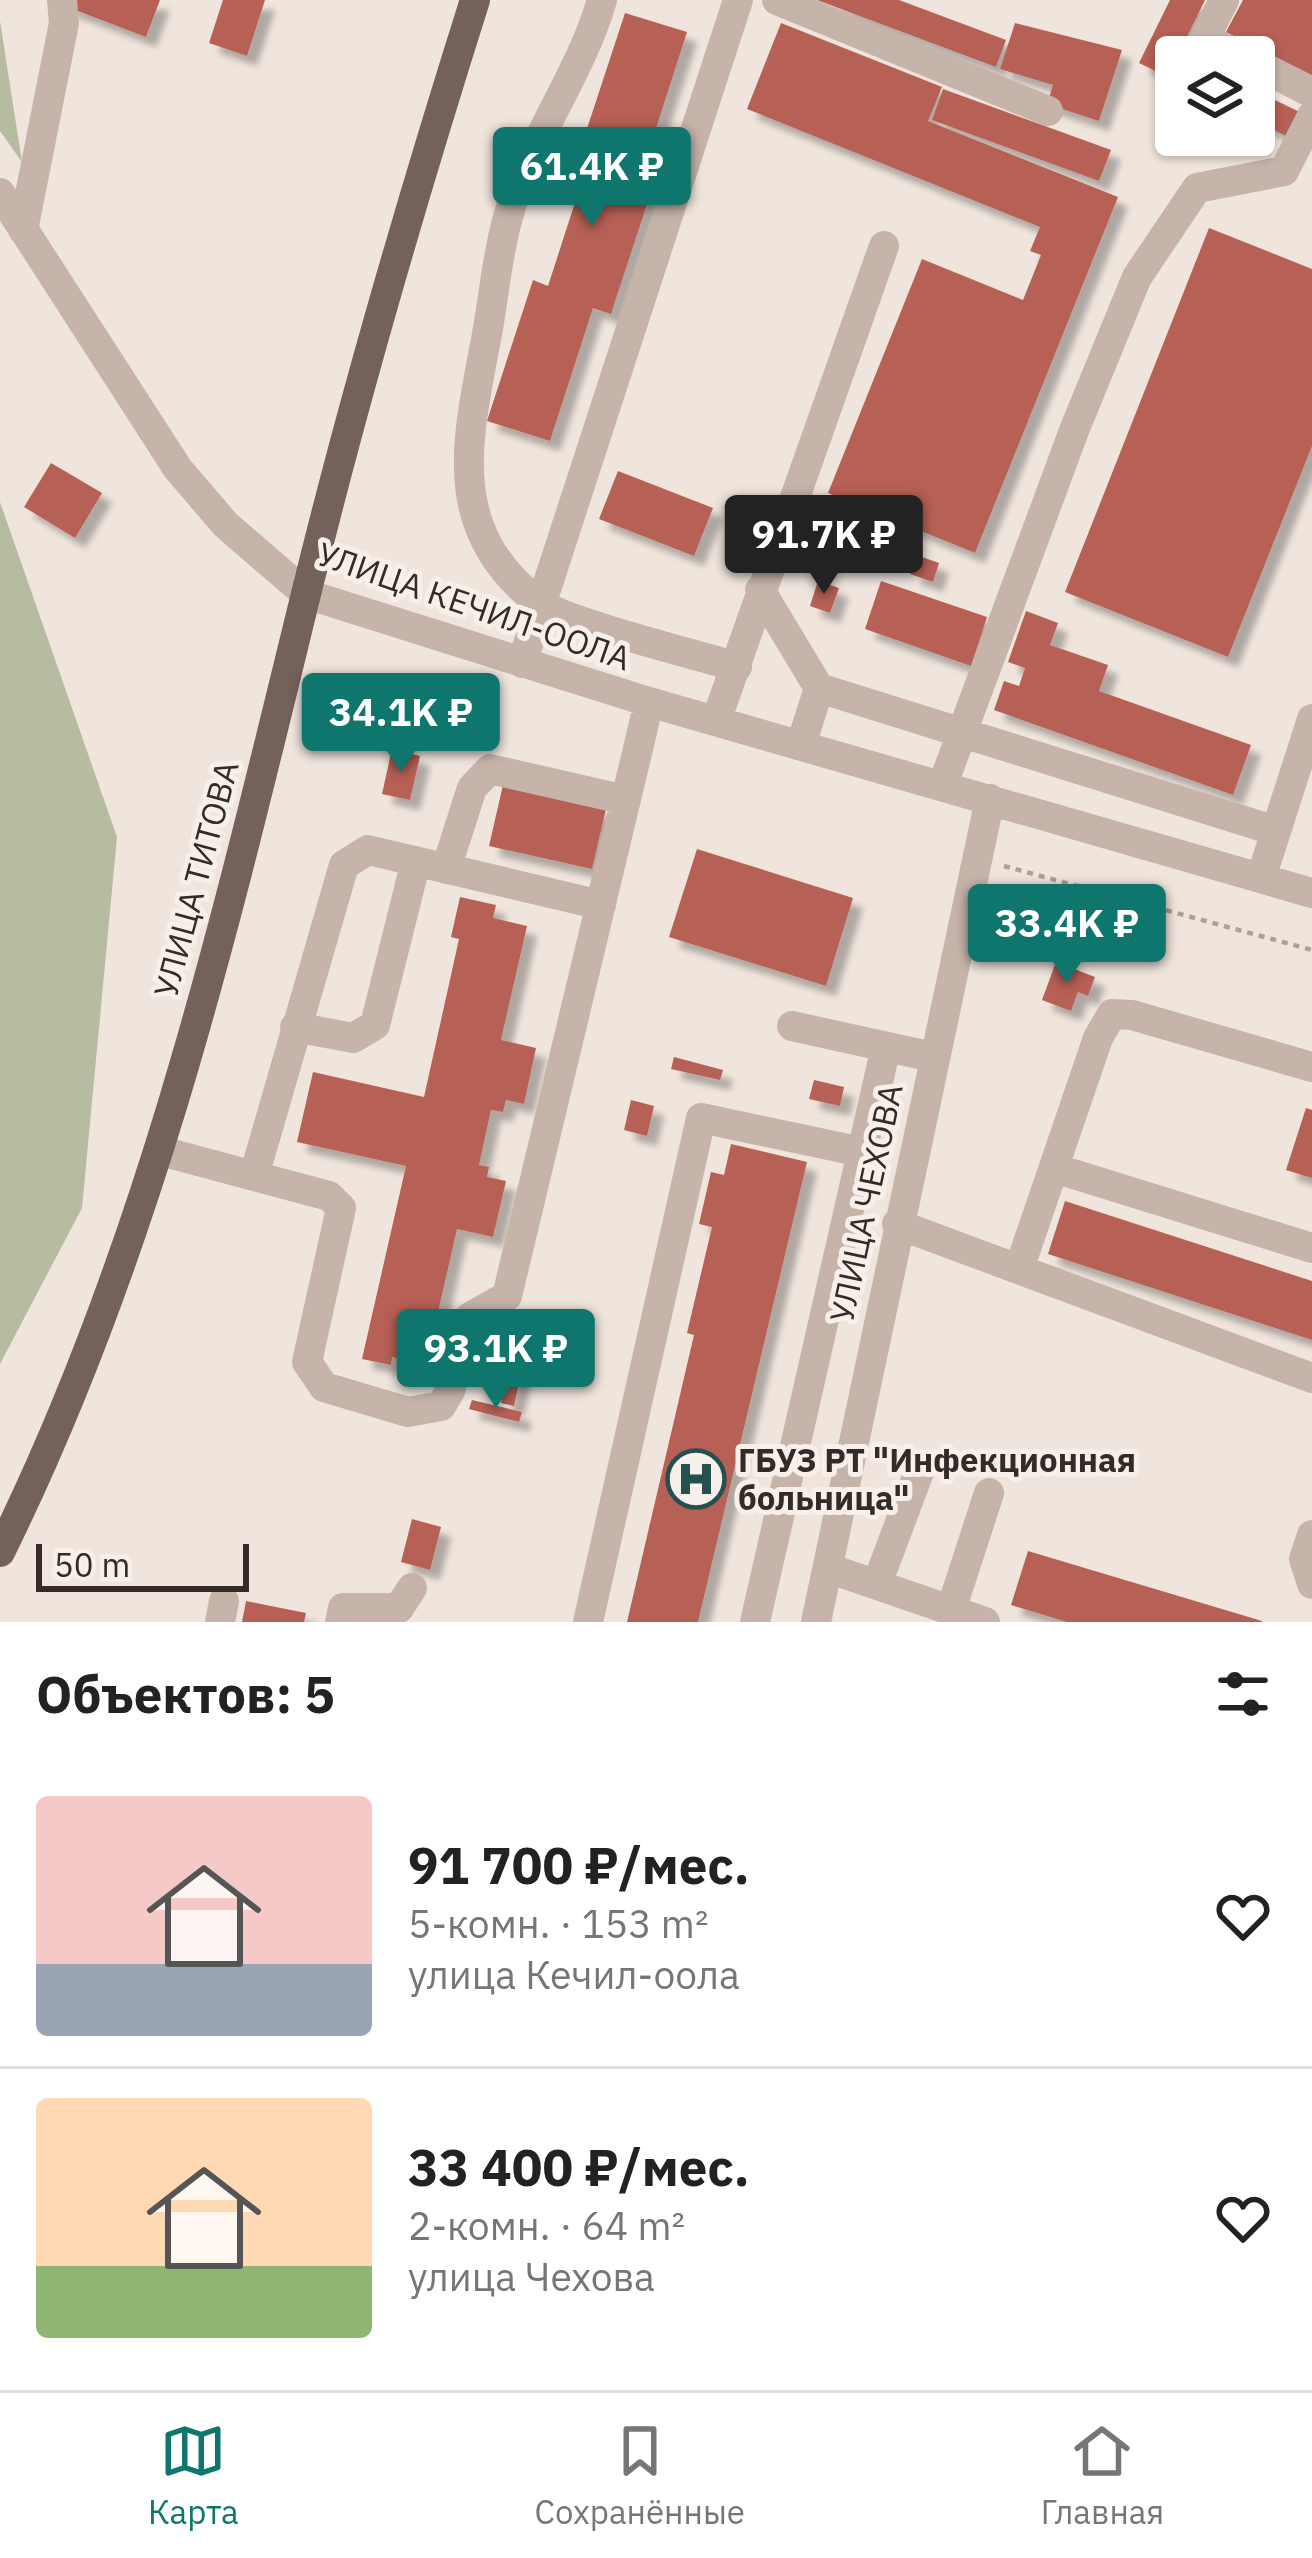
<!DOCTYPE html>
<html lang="ru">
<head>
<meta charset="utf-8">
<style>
  :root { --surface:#fff; --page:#f6f6f6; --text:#222; --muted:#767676; --line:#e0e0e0; --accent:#0f766e }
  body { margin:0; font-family:"IBM Plex Sans",sans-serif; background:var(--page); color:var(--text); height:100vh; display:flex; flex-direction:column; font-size:45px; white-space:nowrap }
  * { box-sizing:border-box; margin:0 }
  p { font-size:39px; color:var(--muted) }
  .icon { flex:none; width:66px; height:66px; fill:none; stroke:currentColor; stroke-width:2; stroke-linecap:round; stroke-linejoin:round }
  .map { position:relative; height:1622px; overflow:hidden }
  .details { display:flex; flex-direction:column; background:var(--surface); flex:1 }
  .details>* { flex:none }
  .fabs { position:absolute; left:1155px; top:36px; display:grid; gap:24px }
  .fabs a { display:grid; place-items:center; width:120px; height:120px; border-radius:12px; background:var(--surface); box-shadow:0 3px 9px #0004; font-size:60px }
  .scale { position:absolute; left:36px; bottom:30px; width:213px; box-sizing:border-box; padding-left:12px; border:6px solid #342b29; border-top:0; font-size:33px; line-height:42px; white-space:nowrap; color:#342b29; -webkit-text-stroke:9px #f7efe9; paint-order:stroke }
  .price { position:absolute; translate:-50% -102px; padding:0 27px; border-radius:12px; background:var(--accent); color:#fff; font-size:39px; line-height:78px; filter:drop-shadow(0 3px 6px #0008) }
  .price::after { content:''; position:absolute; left:50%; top:72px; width:36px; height:27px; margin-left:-18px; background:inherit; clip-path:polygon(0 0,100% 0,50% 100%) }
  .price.on { background:#222; color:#fff }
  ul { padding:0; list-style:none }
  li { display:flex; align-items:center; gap:36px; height:300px; padding:0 36px }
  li+li { border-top:3px solid var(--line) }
  li span { display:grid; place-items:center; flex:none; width:336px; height:240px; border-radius:12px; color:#555 }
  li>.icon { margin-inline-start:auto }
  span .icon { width:144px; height:144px; fill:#fffc; stroke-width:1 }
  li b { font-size:51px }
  h2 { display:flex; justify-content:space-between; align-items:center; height:144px; padding:0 36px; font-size:51px }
  .tabs { display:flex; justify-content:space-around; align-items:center; height:168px; border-top:3px solid var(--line); background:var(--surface); font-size:33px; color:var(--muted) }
  .tabs a { display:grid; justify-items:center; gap:6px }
  .tabs .on { color:var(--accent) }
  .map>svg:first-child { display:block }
  .green { fill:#b5bc9f }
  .building { fill:#b76154; filter:url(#shadow) }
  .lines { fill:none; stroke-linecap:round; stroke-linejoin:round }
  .path { stroke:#b19e95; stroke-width:4.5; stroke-dasharray:6 6; stroke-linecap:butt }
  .minor { stroke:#c6b4ab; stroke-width:30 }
  .major { stroke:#74615c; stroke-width:30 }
  .labels { text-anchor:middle; stroke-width:10; stroke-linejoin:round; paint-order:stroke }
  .street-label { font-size:33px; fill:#342b29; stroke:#f7efe9 }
  .poi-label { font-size:33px; font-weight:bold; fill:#342b29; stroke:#f7efe9; text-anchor:start }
</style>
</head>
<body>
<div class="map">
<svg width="1312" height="1622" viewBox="0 0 1312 1622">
  <defs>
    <filter id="shadow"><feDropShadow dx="10" dy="10" stdDeviation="3" flood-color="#0004"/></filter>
  </defs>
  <rect width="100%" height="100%" fill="#efe5dd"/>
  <path class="green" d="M0 21 22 162 0 131Z
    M0 502 117 837 82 1208 0 1364Z"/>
  <path class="building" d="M49 0H160L146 37Z
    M223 0H265L247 56 209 43Z
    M817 0H899L1006 40 996 67Z
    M1170 0H1205L1179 53 1188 57H1176V81L1139 63Z
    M1243 0H1312V75L1226 32Z
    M625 13 687 32 644 166 658 171 611 314 593 308 550 441 487 421 533 280 548 286 591 153 580 150Z
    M781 23 942 87 928 121 1118 197 975 553 828 493 922 259 1023 300 1041 255 1030 251 1040 227 747 109Z
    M1015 23 1122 50 1099 121 1047 104 1053 85 1000 69Z
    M943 89 1111 150 1099 181 932 120Z
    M1254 90 1306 115 1294 140 1254 120Z
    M1209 228 1312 269V446L1228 657 1065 592Z
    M51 463 102 493 75 538 24 507Z
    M618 471 713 508 694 556 599 519Z
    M916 555 939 563 933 582 910 574Z
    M818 581 839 588 830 613 810 606Z
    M881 581 987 617 971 666 865 629Z
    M1026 611 1058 623 1050 645 1108 665 1099 691 1251 745 1233 795 994 710 1004 681 1019 686 1025 668 1008 662Z
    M392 749 420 756 410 800 382 794Z
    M503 785 606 809 592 869 489 846Z
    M697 849 853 898 826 986 669 937Z
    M460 897 496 905 493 918 527 926 501 1040 536 1048 524 1104 506 1100 503 1112 491 1110 479 1165 489 1167 487 1177 506 1181 493 1237 457 1229 426 1365 392 1357 391 1365 362 1359 406 1166 297 1142 313 1072 424 1097 459 939 451 937Z
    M1056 962 1095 977 1088 996 1078 992 1071 1011 1042 1000Z
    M674 1057 723 1070 720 1080 671 1069Z
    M814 1080 844 1087 840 1106 809 1099Z
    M631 1100 654 1106 647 1136 624 1130Z
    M1306 1108 1312 1110V1178L1286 1170Z
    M731 1144 807 1162 698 1622H627L694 1335 687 1333 712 1227 699 1224 711 1172 724 1175Z
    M1065 1201 1312 1281V1340L1048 1254Z
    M512 1353 525 1356 514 1406 501 1403Z
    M472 1400 522 1412 519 1422 469 1409Z
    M412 1519 441 1527 430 1570 401 1562Z
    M1028 1551 1262 1621V1622H1067L1011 1605Z
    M246 1601 306 1613 304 1622H242Z"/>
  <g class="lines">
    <path class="path" d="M1004 866 1312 950"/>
    <path class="minor" d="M602 0C580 76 529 141 508 217 497 255 494 296 487 334 468 437 442 528 538 602 563 622 698 655 737 667
      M777 0 1048 111
      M1224 0 1205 38 1242 57
      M1254 63 1312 93
      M0 193 178 469 226 525 306 594 649 702 1312 893
      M23 230 64 23 62 0
      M760 590 819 688 1276 831
      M522 663 738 0
      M716 721 884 246
      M801 745 819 688
      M943 784 1075 428 1137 277 1197 188 1284 171 1312 116
      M446 869 472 788 490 769 626 800
      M1261 878 1312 719
      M601 905 368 850 344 865 254 1176 329 1196 341 1208 307 1362 324 1387 408 1412 441 1406 450 1391 470 1317 507 1296 637 753 649 702
      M792 1026 933 1057
      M295 1027 353 1038 375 1025 416 861
      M161 1151 254 1176
      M1054 1168 1312 1248
      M897 1224 1312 1378
      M1019 1269 1098 1038 1112 1014 1132 1015 1312 1067
      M1312 1535 1304 1559 1312 1584
      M828 1568 985 1622
      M877 1584 919 1472
      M951 1610 989 1493
      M220 1622 224 1601
      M340 1622 343 1608H399L412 1588
      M588 1622 701 1118 862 1152
      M755 1622 886 1047
      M816 1622 990 799"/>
    <path class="major" d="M0 1552C150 1249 226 921 306 594 355 394 413 196 475 0"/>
  </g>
  <defs>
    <g id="hospital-ring" transform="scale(3)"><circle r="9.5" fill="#f7efe9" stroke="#24504f" stroke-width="1.5"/><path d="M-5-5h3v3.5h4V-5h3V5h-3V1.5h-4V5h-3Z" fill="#24504f"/></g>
  </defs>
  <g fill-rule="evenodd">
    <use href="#hospital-ring" x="696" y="1479"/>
  </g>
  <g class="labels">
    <g class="street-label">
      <text transform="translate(474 606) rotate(19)" y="12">УЛИЦА КЕЧИЛ-ООЛА</text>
      <text transform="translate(196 879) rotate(-75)" y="12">УЛИЦА ТИТОВА</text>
      <text transform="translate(866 1203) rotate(-78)" y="12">УЛИЦА ЧЕХОВА</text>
    </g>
    <g class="poi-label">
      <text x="738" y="1472">ГБУЗ РТ "Инфекционная<tspan x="738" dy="38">больница"</tspan></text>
    </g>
  </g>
</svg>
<div class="fabs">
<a><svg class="icon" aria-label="layers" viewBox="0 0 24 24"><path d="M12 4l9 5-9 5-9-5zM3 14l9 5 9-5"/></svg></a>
</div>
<div class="scale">50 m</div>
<b class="price" style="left:592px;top:229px">61.4K ₽</b>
<b class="price on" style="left:824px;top:597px">91.7K ₽</b>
<b class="price" style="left:401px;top:775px">34.1K ₽</b>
<b class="price" style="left:1067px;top:986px">33.4K ₽</b>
<b class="price" style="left:496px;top:1411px">93.1K ₽</b>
</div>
<section class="details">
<h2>Объектов: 5<svg class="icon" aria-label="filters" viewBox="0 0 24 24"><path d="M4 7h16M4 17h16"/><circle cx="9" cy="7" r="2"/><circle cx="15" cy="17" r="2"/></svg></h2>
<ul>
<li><span style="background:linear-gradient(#f6c9c9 70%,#9aa5b1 0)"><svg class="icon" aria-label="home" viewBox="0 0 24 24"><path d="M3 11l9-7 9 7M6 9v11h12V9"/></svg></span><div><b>91 700 ₽/мес.</b><p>5-комн. · 153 m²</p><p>улица Кечил-оола</p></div><svg class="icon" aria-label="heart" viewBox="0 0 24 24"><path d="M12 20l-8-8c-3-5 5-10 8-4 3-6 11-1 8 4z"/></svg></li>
<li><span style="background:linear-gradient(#ffd9b3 70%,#8fb573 0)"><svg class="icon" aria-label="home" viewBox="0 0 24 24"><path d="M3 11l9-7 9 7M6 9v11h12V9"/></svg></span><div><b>33 400 ₽/мес.</b><p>2-комн. · 64 m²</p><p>улица Чехова</p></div><svg class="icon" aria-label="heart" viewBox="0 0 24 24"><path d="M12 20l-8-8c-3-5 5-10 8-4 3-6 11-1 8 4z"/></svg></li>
</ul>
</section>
<nav class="tabs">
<a class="on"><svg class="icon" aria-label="map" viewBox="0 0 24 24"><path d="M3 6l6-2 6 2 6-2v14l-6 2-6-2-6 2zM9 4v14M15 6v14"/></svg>Карта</a>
<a><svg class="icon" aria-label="saved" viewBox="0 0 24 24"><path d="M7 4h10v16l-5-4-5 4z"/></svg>Сохранённые</a>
<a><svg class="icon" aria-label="home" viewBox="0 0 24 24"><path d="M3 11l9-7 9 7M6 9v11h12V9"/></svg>Главная</a>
</nav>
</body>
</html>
